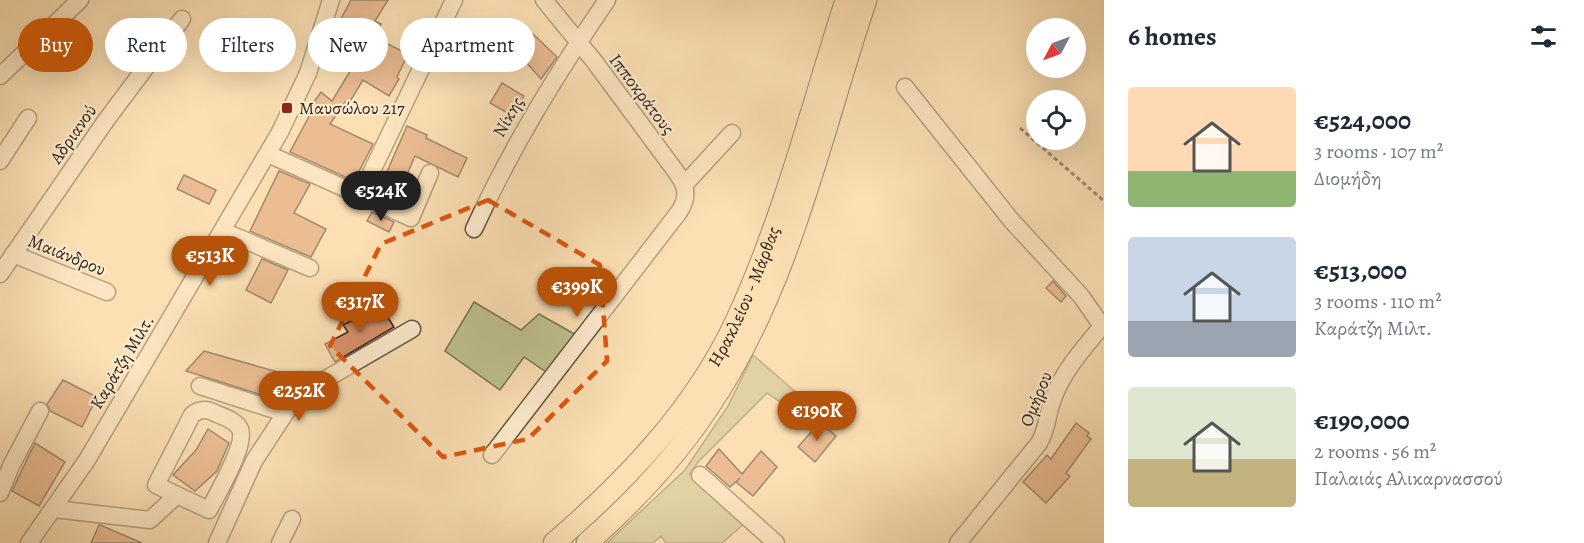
<!DOCTYPE html>
<html lang="en">
<head>
<meta charset="utf-8">
<style>
  :root { --surface:#fff; --page:#f6f6f7; --text:#1f2937; --muted:#747a83; --accent:#b45309 }
  body { margin:0; font-family:Alegreya,serif; background:var(--page); color:var(--text); height:100vh; display:flex; flex-direction:column; font-size:22px; white-space:nowrap }
  * { box-sizing:border-box; margin:0 }
  p { font-size:20px; color:var(--muted) }
  .icon { flex:none; width:33px; height:33px; fill:none; stroke:currentColor; stroke-width:2; stroke-linecap:round; stroke-linejoin:round }
  .map { position:relative; flex:1; overflow:hidden }
  .drawer { display:flex; flex-direction:column; background:var(--surface); width:480px }
  .drawer>* { flex:none }
  .guide { position:absolute; left:18px; top:18px; width:570px; height:54px; display:flex; gap:12px }
  .needle { width:39px; rotate:229deg }
  .fabs { position:absolute; left:1026px; top:18px; display:grid; gap:12px }
  .fabs a { display:grid; place-items:center; width:60px; height:60px; border-radius:50%; background:var(--surface); box-shadow:0 6px 24px #0002; font-size:30px }
  .price { position:absolute; translate:-50% -51px; padding:0 14px; border-radius:21px; background:var(--accent); color:#fff; font-size:20px; line-height:39px; filter:drop-shadow(0 2px 3px #0008) }
  .price::after { content:''; position:absolute; left:50%; top:36px; width:18px; height:14px; margin-left:-9px; background:inherit; clip-path:polygon(0 0,100% 0,50% 100%) }
  .price.selected { background:#222; color:#fff }
  ul { padding:0; list-style:none }
  li { display:flex; align-items:center; gap:18px; height:150px; padding:0 24px }
  li span { display:grid; place-items:center; flex:none; width:168px; height:120px; border-radius:6px; color:#555 }
  li>.icon { margin-inline-start:auto }
  span .icon { width:72px; height:72px; fill:#fffc; stroke-width:1 }
  li b { font-size:26px }
  h2 { display:flex; justify-content:space-between; align-items:center; height:72px; padding:0 24px; font-size:26px }
  .pill { padding:0 21px; border-radius:27px; background:var(--surface); box-shadow:0 6px 24px #0002; font-size:21px; line-height:54px }
  .pill.selected { background:var(--accent); color:#fff }
  main { display:flex; flex:1; min-height:0 }
  .map>svg:first-child { display:block }
  .green { fill:#bec28e; stroke:#767454; stroke-width:1.5 }
  .building { fill:#d9926c; stroke:#2f251b; stroke-width:1.5 }
  .lines { fill:none; stroke-linecap:round; stroke-linejoin:round }
  .minor-casing { stroke:#625441; stroke-width:19 }
  .major-casing { stroke:#2f251b; stroke-width:23 }
  .path { stroke:#2f251b; stroke-width:3; stroke-dasharray:4.5 3; stroke-linecap:butt }
  .minor { stroke:#fdebce; stroke-width:16 }
  .major { stroke:#fce0b4; stroke-width:21 }
  .marked { fill:none; stroke:#df560d; stroke-width:4.5; stroke-dasharray:12 8; stroke-linejoin:round }
  .poi-dot { fill:#8f2418; stroke:#fdebce; stroke-width:2 }
  .labels { text-anchor:middle; stroke-width:4.5; stroke-linejoin:round; paint-order:stroke }
  .street-label { font-size:18px; fill:#2f251b; stroke:#fdebce }
  .poi-label { font-size:18px; fill:#2f251b; stroke:#fdebce; text-anchor:start }
</style>
</head>
<body>
<main>
<div class="map">
<svg width="1104" height="543" viewBox="0 0 1104 543">
  <rect width="100%" height="100%" fill="#fce0b4"/>
  <filter id="stains"><feTurbulence type="fractalNoise" baseFrequency=".00333" numOctaves="4"/><feColorMatrix values="0 0 0 0 .2 0 0 0 0 .09 0 0 0 0 .02 0 0 0 .5 -.17"/></filter>
  <radialGradient id="worn" r=".72"><stop offset=".6" stop-color="#630" stop-opacity="0"/><stop offset="1" stop-color="#630" stop-opacity=".3"/></radialGradient>
  <path class="green" d="M474 302 521 330 539 314 578 336 549 374 524 357 500 390 445 351Z
    M753 355 800 396 789 408 767 393 698 462 690 474 745 523 722 543H666L661 536 653 543H607L685 470 728 406Z"/>
  <path class="building" d="M351 0H388L375 21 381 24 374 37 408 54 397 77 399 79 389 96 363 80 349 103 346 101 330 124 373 144 354 181 290 152 313 109 310 107 321 92 332 101 363 50 333 34Z
    M533 34 557 57 541 79 518 53Z
    M502 83 524 96 513 116 490 103Z
    M407 126 427 135 426 138 467 158 458 177 415 156 396 200 378 192Z
    M279 171 310 184 294 213 326 229 311 257 250 231Z
    M184 175 216 190 209 204 177 189Z
    M372 212 394 222 389 232 367 221Z
    M262 259 288 270 271 303 246 290Z
    M1053 281 1066 296 1061 302 1046 288Z
    M380 305 394 327 335 362 325 344 348 332 343 325Z
    M204 351 295 377 291 391 281 401 186 371Z
    M63 380 97 397 82 427 50 411 47 404Z
    M820 422 836 436 815 462 798 447Z
    M1076 423 1089 433 1087 436 1091 439 1066 473 1070 476 1046 503 1023 482 1047 455 1051 459Z
    M208 429 229 443 217 471 195 491 173 475 196 450Z
    M35 443 65 462 39 506 12 491Z
    M719 449 742 474 761 451 777 467 753 496 736 482 740 478 730 487 706 466Z
    M99 525H100L142 543H91Z"/>
  <g class="lines">
    <g class="minor-casing">
      <path id="minor" d="M0 76 80 0
        M905 87 1011 220 1081 296 1102 326
        M268 154 411 218 430 173
        M0 161 28 118
        M685 184 732 133
        M360 196 454 0
        M474 229C512 146 556 75 607 0
        M223 231 310 268
        M13 254 107 292
        M0 274 107 119 182 19
        M200 386 284 413
        M492 455 679 212C690 195 686 185 674 169L594 61 544 0
        M700 475 776 543
        M0 493 11 466 40 411
        M54 509 150 520 177 495 156 485 192 415C200 408 208 409 217 414 225 417 236 421 240 429 247 444 217 494 209 510L177 495
        M29 543 87 460 280 132 308 73 331 0
        M217 543 254 461 290 406 314 386 412 329
        M280 543 292 519
        M958 543 1039 443C1048 428 1047 414 1053 399 1062 372 1086 345 1104 324"/>
    </g>
    <g class="major-casing">
      <g id="major">
        <path id="s1" d="M554 543C627 480 696 408 737 319 784 217 812 106 846 0"/>
        <path d="M587 543C634 502 676 457 710 405 791 284 820 136 866 0"/>
      </g>
    </g>
    <path class="path" d="M1020 128 1104 201"/>
    <use href="#minor" class="minor"/>
    <use href="#major" class="major"/>
  </g>
  <path d="M0 0H1104V543H0ZM488 200 600 265 607 361 528 439 443 457 330 346 381 244Z" fill="#fce0b4" fill-opacity=".55" fill-rule="evenodd"/>
  <path class="marked" d="M488 200 600 265 607 361 528 439 443 457 330 346 381 244Z"/>
  <rect class="poi-dot" x="281" y="102" width="12" height="12" rx="3"/>
  <g class="labels">
    <g class="street-label">
      <text transform="translate(642 94) rotate(53)" y="6">Ιπποκράτους</text>
      <text transform="translate(508 117) rotate(-60)" y="6">Νίκης</text>
      <text transform="translate(73 134) rotate(-55)" y="6">Αδριανού</text>
      <text transform="translate(67 255) rotate(22)" y="6">Μαιάνδρου</text>
      <text dy="6" stroke="none"><textPath href="#s1" startOffset="315">Ηρακλείου - Μάρθας</textPath></text>
      <text transform="translate(122 362) rotate(-59)" y="6">Καράτζη Μιλτ.</text>
      <text transform="translate(1036 399) rotate(-68)" y="6">Ομήρου</text>
    </g>
    <g class="poi-label">
      <text x="299" y="114">Μαυσώλου 217</text>
    </g>
  </g>
  <rect width="100%" height="100%" filter="url(#stains)"/>
  <rect width="100%" height="100%" fill="url(#worn)"/>
</svg>
<div class="fabs">
<a><svg class="needle" viewBox="-14 -14 28 28"><path d="M0-13l5 13h-10z" fill="#e53935"/><path d="M0 13l5-13h-10z" fill="#747a83"/></svg></a>
<a><svg class="icon" aria-label="locate" viewBox="0 0 24 24"><circle cx="12" cy="12" r="6"/><path d="M12 2v4M12 18v4M2 12h4M18 12h4"/></svg></a>
</div>
<b class="price selected" style="left:381px;top:222px">€524K</b>
<b class="price" style="left:210px;top:287px">€513K</b>
<b class="price" style="left:577px;top:318px">€399K</b>
<b class="price" style="left:360px;top:333px">€317K</b>
<b class="price" style="left:299px;top:422px">€252K</b>
<b class="price" style="left:817px;top:442px">€190K</b>
<div class="guide">
<a class="pill selected">Buy</a>
<a class="pill">Rent</a>
<a class="pill">Filters</a>
<a class="pill">New</a>
<a class="pill">Apartment</a>
</div>
</div>
<section class="drawer">
<h2>6 homes<svg class="icon" aria-label="filters" viewBox="0 0 24 24"><path d="M4 7h16M4 17h16"/><circle cx="9" cy="7" r="2"/><circle cx="15" cy="17" r="2"/></svg></h2>
<ul>
<li><span style="background:linear-gradient(#ffd9b3 70%,#8fb573 0)"><svg class="icon" aria-label="home" viewBox="0 0 24 24"><path d="M3 11l9-7 9 7M6 9v11h12V9"/></svg></span><div><b>€524,000</b><p>3 rooms · 107 m²</p><p>Διομήδη</p></div></li>
<li><span style="background:linear-gradient(#c9d6e8 70%,#9aa5b1 0)"><svg class="icon" aria-label="home" viewBox="0 0 24 24"><path d="M3 11l9-7 9 7M6 9v11h12V9"/></svg></span><div><b>€513,000</b><p>3 rooms · 110 m²</p><p>Καράτζη Μιλτ.</p></div></li>
<li><span style="background:linear-gradient(#dfe7d0 60%,#c2b280 0)"><svg class="icon" aria-label="home" viewBox="0 0 24 24"><path d="M3 11l9-7 9 7M6 9v11h12V9"/></svg></span><div><b>€190,000</b><p>2 rooms · 56 m²</p><p>Παλαιάς Αλικαρνασσού</p></div></li>
</ul>
</section>
</main>
</body>
</html>
